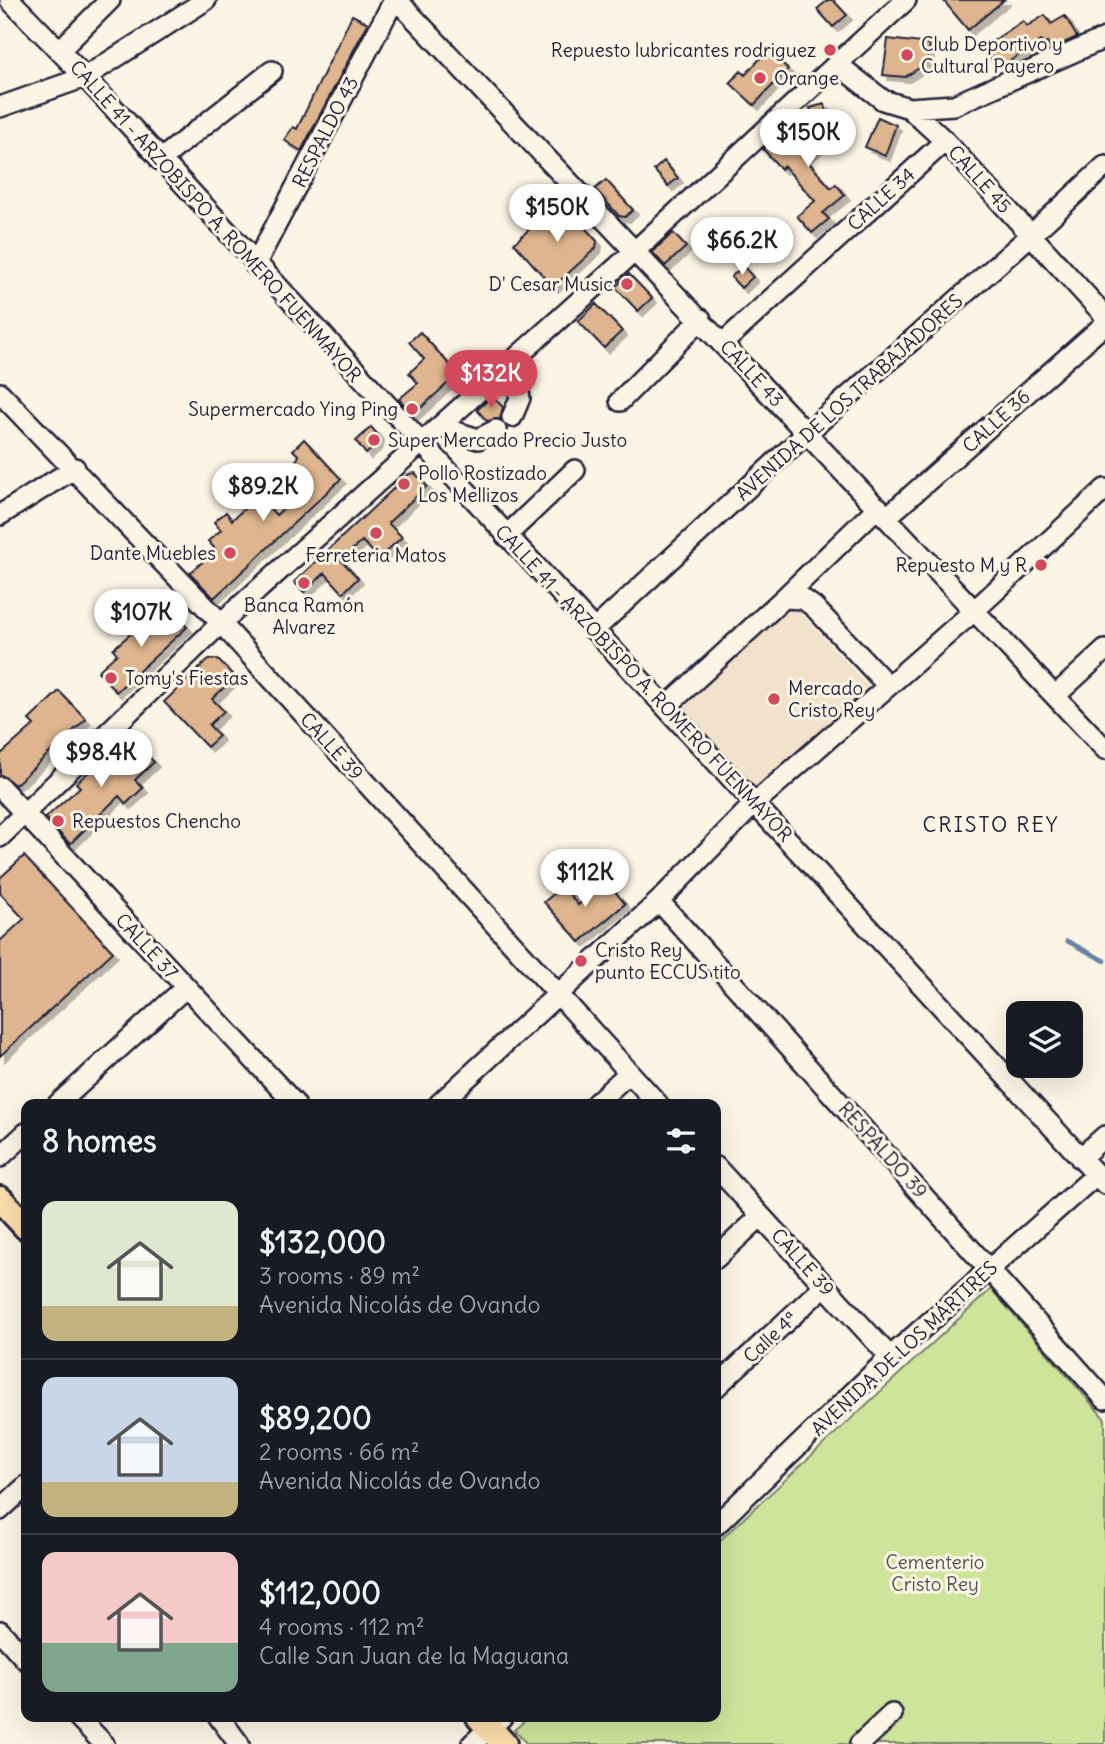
<!DOCTYPE html>
<html lang="en">
<head>
<meta charset="utf-8">
<style>
  :root { --surface:#171b24; --page:#20242c; --text:#f1f3f6; --muted:#9ea1a6; --line:#363941; --accent:#d1495b }
  body { margin:0; font-family:Delius,sans-serif; background:var(--page); color:var(--text); height:100vh; display:flex; flex-direction:column; font-size:26px; white-space:nowrap }
  * { box-sizing:border-box; margin:0 }
  p { font-size:23px; color:var(--muted) }
  .icon { flex:none; width:38px; height:38px; fill:none; stroke:currentColor; stroke-width:2; stroke-linecap:round; stroke-linejoin:round }
  .map { position:relative; flex:1; overflow:hidden }
  .drawer { position:absolute; left:21px; top:1099px; width:700px; height:623px; display:flex; flex-direction:column; background:var(--surface); border-radius:14px; box-shadow:0 7px 28px #0002 }
  .drawer>* { flex:none }
  .fabs { position:absolute; left:1006px; top:1001px; display:grid; gap:14px }
  .fabs a { display:grid; place-items:center; width:77px; height:77px; border-radius:14px; background:var(--surface); box-shadow:0 7px 28px #0002; font-size:35px }
  .price { position:absolute; translate:-50% -60px; padding:0 16px; border-radius:24px; background:#fff; color:#222; font-size:23px; line-height:46px; filter:drop-shadow(0 2px 4px #0008) }
  .price::after { content:''; position:absolute; left:50%; top:42px; width:21px; height:16px; margin-left:-10px; background:inherit; clip-path:polygon(0 0,100% 0,50% 100%) }
  .price.current { background:var(--accent); color:#fff }
  ul { padding:0; list-style:none }
  li { display:flex; align-items:center; gap:21px; height:175px; padding:0 21px }
  li+li { border-top:2px solid var(--line) }
  li span { display:grid; place-items:center; flex:none; width:196px; height:140px; border-radius:14px; color:#555 }
  li>.icon { margin-inline-start:auto }
  span .icon { width:84px; height:84px; fill:#fffc; stroke-width:1 }
  li b { font-size:30px }
  h2 { display:flex; justify-content:space-between; align-items:center; height:84px; padding:0 21px; font-size:30px }
  .map>svg:first-child { display:block }
  .built { fill:#f3e2cb }
  .green { fill:#cde59b; stroke:#78846b; stroke-width:2 }
  .lines { fill:none; stroke-linecap:round; stroke-linejoin:round }
  .stream { stroke:#6384a5; stroke-width:4.5 }
  .building { fill:#deb58e; stroke:#22223b; stroke-width:2; filter:url(#shadow) }
  .minor-casing { stroke:#22223b; stroke-width:24 }
  .major-casing { stroke:#22223b; stroke-width:30 }
  .minor { stroke:#fcf5e5; stroke-width:19 }
  .major { stroke:#fbdcab; stroke-width:24 }
  .poi-dot { fill:#d1495b; stroke:#fcf5e5; stroke-width:2.5 }
  .labels { text-anchor:middle; stroke-width:6; stroke-linejoin:round; paint-order:stroke }
  .poi-label { font-size:19px; fill:#22223b; stroke:#fcf5e5; text-anchor:start }
  .street-label { font-size:19px; fill:#22223b; stroke:#fcf5e5 }
  .park-label { font-size:19px; fill:#4d5353; stroke:#fcf5e5 }
  .neighbourhood-label { font-size:21px; letter-spacing:2px; fill:#22223b; stroke:#fcf5e5 }
</style>
</head>
<body>
<div class="map">
<svg width="1105" height="1744" viewBox="0 0 1105 1744">
  <defs>
    <filter id="shadow"><feDropShadow dx="5" dy="5" stdDeviation="0" flood-color="#0004"/></filter>
  </defs>
  <rect width="100%" height="100%" fill="#fcf5e5"/>
  <filter id="ink" filterUnits="userSpaceOnUse"><feTurbulence type="fractalNoise" baseFrequency=".0143" numOctaves="2"/><feDisplacementMap in="SourceGraphic" scale="14" xChannelSelector="R" yChannelSelector="G"/><feConvolveMatrix kernelMatrix="1 2 1 2 8 2 1 2 1" color-interpolation-filters="sRGB"/></filter>
  <g filter="url(#ink)">
    <path class="built" d="M794 605 870 688 754 794 678 711Z"/>
    <path class="green" d="M991 1289 1105 1419V1744H527L514 1730 529 1717H716V1544Z"/>
    <g class="lines">
      <path class="stream" d="M1067 941 1105 961"/>
    </g>
    <path class="building" d="M828 0H833L847 15 833 27 817 9Z
      M943 0H1004L968 30Z
      M352 15 368 23 301 151 284 140 293 127 297 129Z
      M1045 15 1051 24 1065 16 1077 37 1051 49 1047 42 1043 45 1041 41 1005 64 1001 58 993 63 985 46 1023 21 1027 26Z
      M888 39 930 44 927 63 905 77 883 75Z
      M768 50 788 69 754 105 730 83 741 71 745 75Z
      M824 104 831 128 816 132 824 142 805 158 831 188 836 184 845 195 823 213 829 219 812 233 797 216 815 201 784 166 781 169 763 149 777 136 786 146 814 122 810 108Z
      M878 117 896 125 885 156 865 147Z
      M664 161 678 178 668 186 654 170Z
      M606 180 633 210 625 217 619 216 595 189Z
      M561 201 597 241 596 248 553 287 514 243Z
      M673 233 686 247 665 266 652 252Z
      M743 266 753 277 741 288 731 277Z
      M629 274 652 298 638 311 615 287Z
      M596 304 622 331 604 348 578 321Z
      M420 332 458 374 413 415 399 399 418 383 409 373 424 359 409 342Z
      M492 396 503 407 500 419 487 421 477 410Z
      M371 427 379 436 378 443 366 454 356 441Z
      M304 439 341 479 214 598 190 573 216 550 208 541 221 530 214 522 226 512 232 520 258 496 276 515 304 490 288 473 299 456 293 450Z
      M415 473 427 486 388 523 402 537 379 558 362 541 341 560 358 578 343 593 325 573 304 592 294 582 409 474Z
      M169 607 187 627 116 692 98 671 117 654 113 649 135 630 139 634Z
      M209 659H217L235 677 212 699 224 711 209 725 219 736 207 747 164 702Z
      M59 691 86 719 15 785 0 774V755L34 725 29 720Z
      M129 736 154 762 135 780 143 788 126 804 119 796 70 844 45 818 80 787 76 783Z
      M24 856 113 952 0 1056V941L24 919 0 893V878Z
      M606 880 625 904 580 942 544 902 563 886 578 905Z"/>
    <g class="lines">
      <g class="minor-casing">
        <path id="minor" d="M10 0 85 77 1105 1184
          M397 0 1105 749
          M60 50 110 0
          M837 64 883 100 909 108 945 141 1105 316
          M0 107 85 77 206 0
          M909 108 954 105 1105 38
          M160 160 272 71
          M255 265 394 0
          M723 343 945 141
          M0 393 221 623 658 1104
          M620 401 701 319
          M512 417 520 398 513 362
          M441 427 478 439 496 430
          M0 515 75 468
          M887 517 1105 324
          M506 536 575 470
          M784 598 878 507
          M594 630 808 432 1031 235 1105 166
          M1055 696 1105 650
          M666 707 784 598 803 599 814 607 888 686
          M0 787 295 1104
          M0 837 221 623 636 250 906 0
          M659 901 1105 1399
          M58 1104 185 988
          M439 1104 659 901 756 802 975 610 1105 489
          M595 1104 629 1073
          M0 1157 26 1133
          M1080 1158 1105 1136
          M716 1167 890 1357
          M716 1258 761 1216
          M716 1387 824 1286
          M0 1510 26 1486
          M716 1525 890 1357 1096 1175
          M0 1631 26 1660
          M78 1717 104 1744
          M219 1717 239 1744
          M472 1744 502 1717
          M860 1744 892 1714"/>
      </g>
      <g class="major-casing">
        <path id="major" d="M0 1199 26 1227
          M479 1717 504 1744"/>
      </g>
      <use href="#minor" class="minor"/>
      <use href="#major" class="major"/>
    </g>
  </g>
  <g class="poi-dot">
    <circle cx="830" cy="50" r="7"/>
    <circle cx="907" cy="55" r="7"/>
    <circle cx="760" cy="78" r="7"/>
    <circle cx="627" cy="284" r="7"/>
    <circle cx="412" cy="409" r="7"/>
    <circle cx="374" cy="440" r="7"/>
    <circle cx="404" cy="484" r="7"/>
    <circle cx="376" cy="533" r="7"/>
    <circle cx="230" cy="553" r="7"/>
    <circle cx="1041" cy="565" r="7"/>
    <circle cx="304" cy="583" r="7"/>
    <circle cx="111" cy="678" r="7"/>
    <circle cx="774" cy="699" r="7"/>
    <circle cx="58" cy="821" r="7"/>
    <circle cx="581" cy="961" r="7"/>
  </g>
  <g class="labels">
    <g class="poi-label">
      <text x="921" y="51">Club Deportivo y<tspan x="921" dy="22">Cultural Payero</tspan></text>
      <text x="816" y="57" text-anchor="end">Repuesto lubricantes rodriguez</text>
      <text x="774" y="85">Orange</text>
      <text x="613" y="291" text-anchor="end">D' Cesar Music</text>
      <text x="398" y="416" text-anchor="end">Supermercado Ying Ping</text>
      <text x="388" y="447">Super Mercado Precio Justo</text>
      <text x="418" y="480">Pollo Rostizado<tspan x="418" dy="22">Los Mellizos</tspan></text>
      <text x="216" y="560" text-anchor="end">Dante Muebles</text>
      <text x="376" y="562" text-anchor="middle">Ferreteria Matos</text>
      <text x="1027" y="572" text-anchor="end">Repuesto M y R</text>
      <text x="304" y="612" text-anchor="middle">Banca Ramón<tspan x="304" dy="22">Alvarez</tspan></text>
      <text x="125" y="685">Tomy's Fiestas</text>
      <text x="788" y="695">Mercado<tspan x="788" dy="22">Cristo Rey</tspan></text>
      <text x="72" y="828">Repuestos Chencho</text>
      <text x="595" y="957">Cristo Rey<tspan x="595" dy="22">punto ECCUS tito</tspan></text>
    </g>
    <g class="street-label">
      <text transform="translate(325 132) rotate(-63)" y="7">RESPALDO 43</text>
      <text transform="translate(980 179) rotate(48)" y="7">CALLE 45</text>
      <text transform="translate(881 199) rotate(-42)" y="7">CALLE 34</text>
      <text transform="translate(216 221) rotate(48)" y="7">CALLE 41 - ARZOBISPO A. ROMERO FUENMAYOR</text>
      <text transform="translate(752 373) rotate(47)" y="7">CALLE 43</text>
      <text transform="translate(849 397) rotate(-42)" y="7">AVENIDA DE LOS TRABAJADORES</text>
      <text transform="translate(996 421) rotate(-42)" y="7">CALLE 36</text>
      <text transform="translate(644 683) rotate(47)" y="7">CALLE 41 - ARZOBISPO A. ROMERO FUENMAYOR</text>
      <text transform="translate(332 746) rotate(48)" y="7">CALLE 39</text>
      <text transform="translate(147 946) rotate(47)" y="7">CALLE 37</text>
      <text transform="translate(883 1150) rotate(48)" y="7">RESPALDO 39</text>
      <text transform="translate(803 1262) rotate(48)" y="7">CALLE 39</text>
      <text transform="translate(770 1337) rotate(-43)" y="7">Calle 4ª</text>
      <text transform="translate(904 1348) rotate(-43)" y="7">AVENIDA DE LOS MÁRTIRES</text>
    </g>
    <g class="park-label">
      <text x="935" y="1569">Cementerio<tspan x="935" dy="22">Cristo Rey</tspan></text>
    </g>
    <g class="neighbourhood-label">
      <text x="991" y="832">CRISTO REY</text>
    </g>
  </g>
</svg>
<div class="fabs">
<a><svg class="icon" aria-label="layers" viewBox="0 0 24 24"><path d="M12 4l9 5-9 5-9-5zM3 14l9 5 9-5"/></svg></a>
</div>
<b class="price" style="left:808px;top:169px">$150K</b>
<b class="price" style="left:557px;top:244px">$150K</b>
<b class="price" style="left:742px;top:277px">$66.2K</b>
<b class="price current" style="left:491px;top:410px">$132K</b>
<b class="price" style="left:263px;top:523px">$89.2K</b>
<b class="price" style="left:141px;top:649px">$107K</b>
<b class="price" style="left:101px;top:789px">$98.4K</b>
<b class="price" style="left:585px;top:909px">$112K</b>
<section class="drawer">
<h2>8 homes<svg class="icon" aria-label="filters" viewBox="0 0 24 24"><path d="M4 7h16M4 17h16"/><circle cx="9" cy="7" r="2"/><circle cx="15" cy="17" r="2"/></svg></h2>
<ul>
<li><span style="background:linear-gradient(#dfe7d0 75%,#c2b280 0)"><svg class="icon" aria-label="home" viewBox="0 0 24 24"><path d="M3 11l9-7 9 7M6 9v11h12V9"/></svg></span><div><b>$132,000</b><p>3 rooms · 89 m²</p><p>Avenida Nicolás de Ovando</p></div></li>
<li><span style="background:linear-gradient(#c9d6e8 75%,#c2b280 0)"><svg class="icon" aria-label="home" viewBox="0 0 24 24"><path d="M3 11l9-7 9 7M6 9v11h12V9"/></svg></span><div><b>$89,200</b><p>2 rooms · 66 m²</p><p>Avenida Nicolás de Ovando</p></div></li>
<li><span style="background:linear-gradient(#f6c9c9 65%,#7fa58c 0)"><svg class="icon" aria-label="home" viewBox="0 0 24 24"><path d="M3 11l9-7 9 7M6 9v11h12V9"/></svg></span><div><b>$112,000</b><p>4 rooms · 112 m²</p><p>Calle San Juan de la Maguana</p></div></li>
</ul>
</section>
</div>
</body>
</html>
